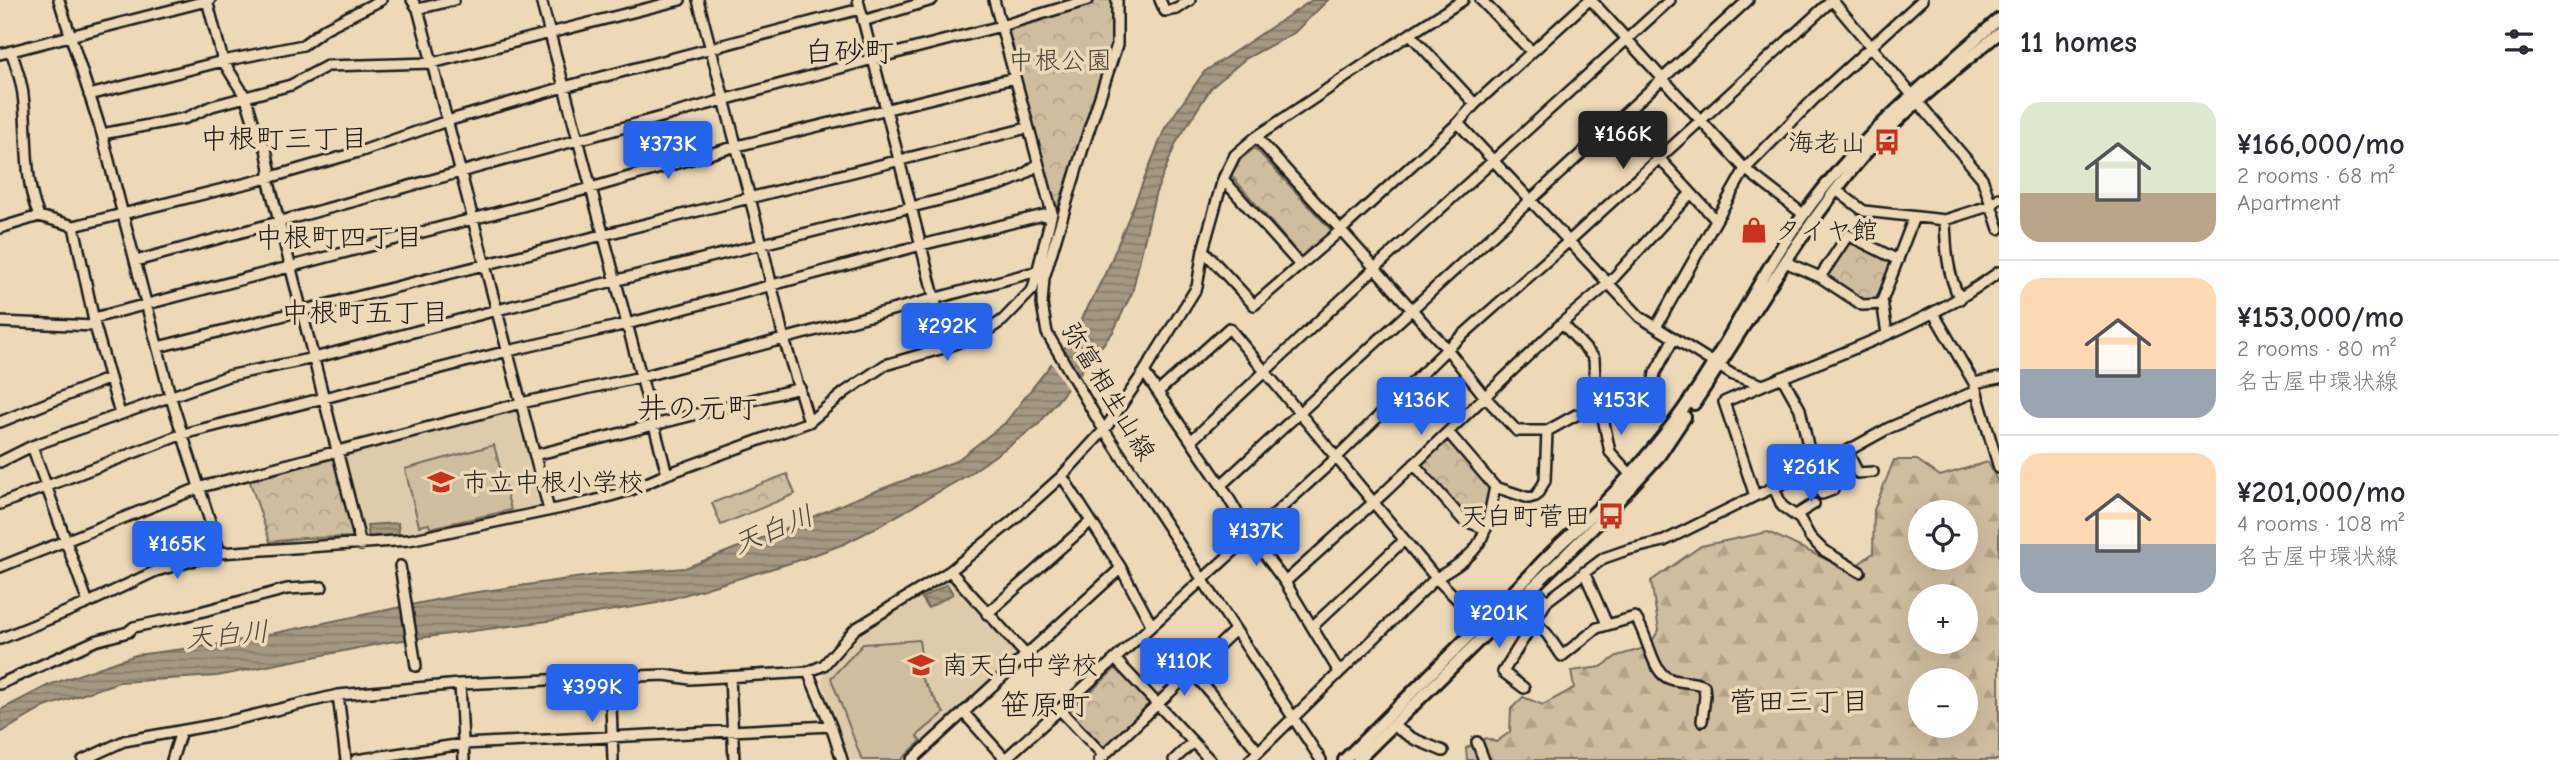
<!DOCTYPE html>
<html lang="en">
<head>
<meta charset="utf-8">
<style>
  :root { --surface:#fff; --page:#f7f7f7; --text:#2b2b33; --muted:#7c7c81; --line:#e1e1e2; --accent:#2563eb }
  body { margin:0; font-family:"Comic Neue","Klee One",sans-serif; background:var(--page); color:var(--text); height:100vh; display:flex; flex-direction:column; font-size:26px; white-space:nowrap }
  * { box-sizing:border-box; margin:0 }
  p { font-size:23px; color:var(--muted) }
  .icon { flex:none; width:38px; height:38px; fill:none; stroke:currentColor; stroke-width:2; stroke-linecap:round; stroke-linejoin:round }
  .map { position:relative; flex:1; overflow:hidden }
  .panel { display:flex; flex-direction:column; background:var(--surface); width:560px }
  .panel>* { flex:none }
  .tools { position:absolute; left:1908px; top:500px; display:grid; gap:14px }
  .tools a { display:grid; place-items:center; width:70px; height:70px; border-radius:50%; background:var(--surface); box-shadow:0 7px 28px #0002; font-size:35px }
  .price { position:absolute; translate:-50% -60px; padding:0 16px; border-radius:7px; background:var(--accent); color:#fff; font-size:23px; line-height:46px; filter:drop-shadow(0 2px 4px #0008) }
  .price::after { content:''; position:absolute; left:50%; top:42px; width:21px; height:16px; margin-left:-10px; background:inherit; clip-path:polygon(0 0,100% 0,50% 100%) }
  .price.on { background:#222; color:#fff }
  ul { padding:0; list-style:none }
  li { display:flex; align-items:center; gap:21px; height:175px; padding:0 21px }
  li+li { border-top:2px solid var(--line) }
  li span { display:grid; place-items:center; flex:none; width:196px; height:140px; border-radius:21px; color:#555 }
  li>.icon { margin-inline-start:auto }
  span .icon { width:84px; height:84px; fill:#fffc; stroke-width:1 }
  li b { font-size:30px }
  h2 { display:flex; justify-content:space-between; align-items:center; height:84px; padding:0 21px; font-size:30px }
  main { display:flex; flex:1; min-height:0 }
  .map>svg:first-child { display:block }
  .built { fill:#ddcbac }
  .forest { fill:url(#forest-firs); stroke:#766c5e; stroke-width:2; fill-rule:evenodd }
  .park { fill:url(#park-crowns); stroke:#766c5e; stroke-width:2 }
  .pitch { fill:#cfbda0; stroke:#766c5e; stroke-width:2 }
  .water { fill:url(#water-rules); stroke:#6e6659; stroke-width:2 }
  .pier { fill:#edd9b7 }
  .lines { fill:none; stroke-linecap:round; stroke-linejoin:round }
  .minor-casing { stroke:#1c1c1c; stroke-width:14 }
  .major-casing { stroke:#1c1c1c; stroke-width:16 }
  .minor { stroke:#edd9b7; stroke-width:9 }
  .major { stroke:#edd9b7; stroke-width:10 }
  .labels { text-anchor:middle; stroke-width:7; stroke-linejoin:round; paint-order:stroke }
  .park-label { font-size:26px; fill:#49443d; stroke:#edd9b7 }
  .poi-label { font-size:26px; fill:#1c1c1c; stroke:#edd9b7; text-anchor:start }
  .street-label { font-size:26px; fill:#1c1c1c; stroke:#edd9b7 }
  .neighbourhood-label { font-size:28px; fill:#1c1c1c; stroke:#edd9b7 }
  .water-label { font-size:28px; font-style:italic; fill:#4c4740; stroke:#edd9b7 }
  .quarter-label { font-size:30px; fill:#1c1c1c; stroke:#edd9b7 }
</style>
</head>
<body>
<main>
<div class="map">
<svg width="1999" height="760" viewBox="0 0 1999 760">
  <defs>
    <pattern id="forest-firs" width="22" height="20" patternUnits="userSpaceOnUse" patternTransform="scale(1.75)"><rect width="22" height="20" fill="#cfbda0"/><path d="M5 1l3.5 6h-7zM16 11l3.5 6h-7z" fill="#b1a289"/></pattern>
    <pattern id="park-crowns" width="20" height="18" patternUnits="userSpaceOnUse" patternTransform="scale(1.75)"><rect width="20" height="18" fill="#cfbda0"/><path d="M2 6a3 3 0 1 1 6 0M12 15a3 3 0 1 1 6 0" fill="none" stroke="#b1a289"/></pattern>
    <pattern id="water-rules" width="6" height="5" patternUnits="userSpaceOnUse" patternTransform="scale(1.75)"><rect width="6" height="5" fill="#a59882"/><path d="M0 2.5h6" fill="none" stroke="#867b6a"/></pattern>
  </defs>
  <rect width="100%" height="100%" fill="#edd9b7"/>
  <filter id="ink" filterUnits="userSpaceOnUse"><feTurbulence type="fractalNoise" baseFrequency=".0143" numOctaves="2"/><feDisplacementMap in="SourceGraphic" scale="14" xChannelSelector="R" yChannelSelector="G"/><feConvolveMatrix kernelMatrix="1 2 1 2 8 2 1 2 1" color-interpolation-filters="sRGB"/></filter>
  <g filter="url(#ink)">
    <path class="built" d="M513 411 515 412 540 507 537 510 399 538 367 541 364 537 342 456 344 454Z
      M950 578 1019 652V657L906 760H848L822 680 824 674 861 631 900 605Z"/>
    <path class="forest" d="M1894 460H1917L1940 476 1988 462 1999 485V760H1467L1466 748 1486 738 1496 742 1510 732 1511 709 1523 697 1543 705 1574 688 1571 671 1601 667 1617 656 1648 647 1659 630 1651 581 1701 546 1768 532 1844 568 1856 566 1873 553 1874 510ZM1920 513H1965V558H1920ZM1920 597H1965V642H1920ZM1920 681H1965V726H1920Z"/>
    <path class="park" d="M1096 0H1114V44L1055 215 1003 28Z
      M1255 148 1332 231 1301 257 1231 175 1241 159Z
      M1850 238 1894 263 1877 302 1862 301 1825 278V273Z
      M1444 440H1448L1491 488 1483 521 1478 523 1465 515 1420 466V462Z
      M336 457 358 537 303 538 270 542 249 479Z
      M787 474 795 494 721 525 712 503Z
      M1116 668H1120L1151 701 1150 705 1106 749H1102L1068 716 1069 712Z"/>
    <path class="pitch" d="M494 445 511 510 430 528 429 524 419 526 405 469Z
      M919 640 921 655H916L918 673 944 713 917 736 921 741 901 760H862L831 678 863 644Z"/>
    <path class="water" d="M1312 0H1328L1294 33 1245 59 1211 88 1176 143 1155 195 1132 293 1113 332 1038 425 968 475 879 526 844 544 797 561 657 603 548 621 389 642 217 676 119 682 45 707 0 733V710L49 685 136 655 222 644 464 594 596 575 685 568 775 533 852 500 956 461 1005 423 1073 336 1109 266 1165 128 1204 72Z
      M398 523 399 536 369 538 367 525Z
      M947 584 953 594 928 608 922 598Z"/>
    <path class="pier" d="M1062 345 1081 377 1069 392 1050 360Z"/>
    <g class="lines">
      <g class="minor-casing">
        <path id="minor" d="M59 0 102 134 170 395 220 553
          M207 0 223 61 246 98 257 134 266 149 270 169 268 178 361 545
          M412 0 418 9 549 510
          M541 0 667 474
          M698 0 762 244 784 339 809 422
          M858 0 947 347
          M1117 0V45L1084 145 1044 278 1042 304 1047 333 1099 422 1321 760
          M1160 0 1165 11 1177 9 1190 0
          M1481 0 1532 52
          M1591 0 1745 169 1803 214
          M418 9 454 0
          M863 21 932 0
          M1410 34 1463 0
          M11 51C17 69 23 85 24 104 28 140 24 182 39 216
          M0 54 210 0
          M89 95 223 61 303 45 326 28 381 0
          M1475 104 1589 0
          M1458 123 1640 317 1733 375 1763 385C1844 352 1928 324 1999 272
          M102 134 186 118 212 106 291 85 327 66 432 63 680 0
          M1659 158 1716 220
          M1223 179 1299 264
          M1836 190 1864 211 1945 220 1992 205 1999 198
          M1945 220C1946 248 1947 274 1960 299
          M74 226 95 326 120 414
          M0 228 39 216 74 226 268 178 362 151 447 121 564 87 860 9
          M1203 250 1254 305 1341 230 1447 349 1485 397 1517 431H1547L1576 415 1600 407 1650 403 1655 373 1674 338
          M136 261 873 59 1001 26 1088 0
          M1785 262 1820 277 1862 305 1883 304
          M1820 277 1848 235 1898 260
          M1934 314 1974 383 1999 468
          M94 318 591 188 737 146 1014 78
          M0 322 95 326
          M1562 323 1594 358 1595 379 1610 452 1630 474
          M1656 327 1745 169 1818 95 1922 0
          M1887 334 1882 301 1914 217
          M158 347 1027 128
          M1144 372 1221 485 1251 536 1285 582 1339 672
          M1782 377 1800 409 1810 455 1816 467
          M1974 383 1999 378
          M1158 392 1229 328 1436 578C1485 551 1484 539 1495 487
          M0 422 110 378
          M1448 432 1495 487 1529 498 1536 496 1545 481 1547 431
          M1191 441 1375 268 1670 0
          M32 446 88 603
          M1847 451 1858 473 1873 472
          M535 455 800 388
          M0 462 32 446 228 376 314 358 497 310 1000 185 1022 176 1037 165
          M1414 464 1463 520 1486 529
          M1811 471 1822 494 1833 490
          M1062 476 1121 568 1151 624
          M1221 485 1748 0
          M1774 488 1782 506 1800 519 1810 537 1823 550 1860 572
          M1755 496 1724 402 1763 385
          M0 504 183 434 508 351 627 324 921 245 1052 213
          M1796 515 1814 504
          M400 566 416 666
          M0 567 201 487 521 403 641 377 1038 271
          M950 571 1011 522 1062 476 1105 429 1144 372 1197 287 1203 250 1223 179 1235 155 1256 137 1410 34 1475 104 1458 123 1341 230 1256 137
          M1584 572 1607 624
          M1285 582 1385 492 1562 323 1608 284 1691 193
          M1532 587 1547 601 1604 558 1627 550 1664 541 1755 496 1811 471 1889 428 1976 391
          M987 614 1091 521
          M1535 622 1547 634 1562 656 1597 628 1635 617C1647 632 1651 668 1666 677 1678 684 1692 680 1704 686L1705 696 1702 721
          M1313 626 1403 541
          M0 639 88 603 156 571 220 553 409 540 590 502 631 490 667 474 809 422 845 392 885 365 947 347 990 329 1003 320 1033 289 1052 213 994 0
          M1026 655 1121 568
          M1116 660 1210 760
          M1192 671 1258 751
          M808 672 824 665 855 629 950 571 1026 655 912 760
          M610 677 613 760
          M730 677 734 760
          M0 684 95 641 128 632 134 627 181 617 287 589 322 587
          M460 684 464 760
          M1524 688 1503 672 1547 601
          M338 695 346 760
          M1060 710 1104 756
          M963 712 1006 760
          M1393 726 1414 739 1443 751
          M1477 742 1484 760
          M83 760 124 741 213 725 338 695 460 684 610 677 665 675 690 679 808 672 831 726 842 760
          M172 760 181 731
          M356 760 463 744 831 726
          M1004 760 1335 459 1447 349 1569 241 1832 0 1982 178 1999 229
          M1099 760 1235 630
          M1174 760 1193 742
          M1250 760 1436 578 1481 623"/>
      </g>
      <g class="major-casing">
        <path id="major" d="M1694 404C1750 320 1799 231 1865 154 1905 109 1953 72 1999 33
          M1344 760 1532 573C1547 555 1564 541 1581 525 1615 494 1646 458 1674 422 1723 357 1756 280 1804 214 1858 138 1929 80 1999 19
          M1358 760 1600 521 1659 456 1685 417"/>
      </g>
      <use href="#minor" class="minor"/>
      <use href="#major" class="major"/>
    </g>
  </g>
  <defs>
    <g id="bus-bare" transform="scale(2.1)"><path d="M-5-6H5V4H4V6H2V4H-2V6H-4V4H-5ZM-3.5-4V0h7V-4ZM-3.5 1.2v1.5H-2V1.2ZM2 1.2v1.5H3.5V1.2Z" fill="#c8321e" stroke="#edd9b7" stroke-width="2.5" paint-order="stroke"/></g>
    <g id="shop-bare" transform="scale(2.1)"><path d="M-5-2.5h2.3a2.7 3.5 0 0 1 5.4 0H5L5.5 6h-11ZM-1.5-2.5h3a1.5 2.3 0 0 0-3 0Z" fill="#c8321e" stroke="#edd9b7" stroke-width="2.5" paint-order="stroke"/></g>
    <g id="school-bare" transform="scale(2.1)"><path d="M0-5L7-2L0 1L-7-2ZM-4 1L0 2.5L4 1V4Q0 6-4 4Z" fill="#c8321e" stroke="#edd9b7" stroke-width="2.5" paint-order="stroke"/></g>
  </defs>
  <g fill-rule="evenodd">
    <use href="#bus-bare" x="1887" y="142"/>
    <use href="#shop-bare" x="1754" y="230"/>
    <use href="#school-bare" x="441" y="482"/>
    <use href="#bus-bare" x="1611" y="516"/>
    <use href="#school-bare" x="921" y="665"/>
  </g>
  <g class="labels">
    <g class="park-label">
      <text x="1060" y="69">中根公園</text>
    </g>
    <g class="poi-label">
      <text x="1866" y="151" text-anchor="end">海老山</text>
      <text x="1775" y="239">タイヤ館</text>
      <text x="462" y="491">市立中根小学校</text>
      <text x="1590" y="525" text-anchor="end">天白町菅田</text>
      <text x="942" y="674">南天白中学校</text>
    </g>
    <g class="street-label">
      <text transform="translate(1109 391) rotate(59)" y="9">弥富相生山線</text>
    </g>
    <g class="neighbourhood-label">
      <text x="284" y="148">中根町三丁目</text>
      <text x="339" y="247">中根町四丁目</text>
      <text x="365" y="322">中根町五丁目</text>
      <text x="1799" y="711">菅田三丁目</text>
    </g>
    <g class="water-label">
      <text transform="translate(773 529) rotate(-22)" y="10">天白川</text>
      <text transform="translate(227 634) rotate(-5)" y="10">天白川</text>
    </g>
    <g class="quarter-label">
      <text x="849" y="62">白砂町</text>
      <text x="697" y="418">井の元町</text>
      <text x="1045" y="715">笹原町</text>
    </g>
  </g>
</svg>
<div class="tools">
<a><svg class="icon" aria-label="locate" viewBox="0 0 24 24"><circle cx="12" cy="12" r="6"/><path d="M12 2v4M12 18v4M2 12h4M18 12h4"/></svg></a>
<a>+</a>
<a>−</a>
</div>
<b class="price on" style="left:1623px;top:171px">¥166K</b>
<b class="price" style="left:668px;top:181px">¥373K</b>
<b class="price" style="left:947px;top:363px">¥292K</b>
<b class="price" style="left:1421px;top:437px">¥136K</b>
<b class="price" style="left:1621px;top:437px">¥153K</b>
<b class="price" style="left:1811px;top:504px">¥261K</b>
<b class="price" style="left:1256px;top:568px">¥137K</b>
<b class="price" style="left:177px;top:581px">¥165K</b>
<b class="price" style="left:1499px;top:650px">¥201K</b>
<b class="price" style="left:1184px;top:698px">¥110K</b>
<b class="price" style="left:592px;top:724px">¥399K</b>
</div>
<section class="panel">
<h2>11 homes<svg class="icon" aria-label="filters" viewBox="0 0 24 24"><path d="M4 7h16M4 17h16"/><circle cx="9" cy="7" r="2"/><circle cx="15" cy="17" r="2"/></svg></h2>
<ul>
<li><span style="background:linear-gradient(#dfe7d0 65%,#b9a48a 0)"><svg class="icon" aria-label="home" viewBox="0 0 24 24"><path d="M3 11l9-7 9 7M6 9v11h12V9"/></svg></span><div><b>¥166,000/mo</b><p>2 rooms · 68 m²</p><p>Apartment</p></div></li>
<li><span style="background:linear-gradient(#ffd9b3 65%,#9aa5b1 0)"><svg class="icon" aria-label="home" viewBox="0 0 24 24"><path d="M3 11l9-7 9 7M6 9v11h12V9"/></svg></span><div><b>¥153,000/mo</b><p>2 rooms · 80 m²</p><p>名古屋中環状線</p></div></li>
<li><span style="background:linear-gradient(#ffd9b3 65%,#9aa5b1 0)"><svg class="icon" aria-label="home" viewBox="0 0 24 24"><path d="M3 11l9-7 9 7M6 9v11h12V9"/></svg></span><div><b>¥201,000/mo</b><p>4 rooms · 108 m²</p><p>名古屋中環状線</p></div></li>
</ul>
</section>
</main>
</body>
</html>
